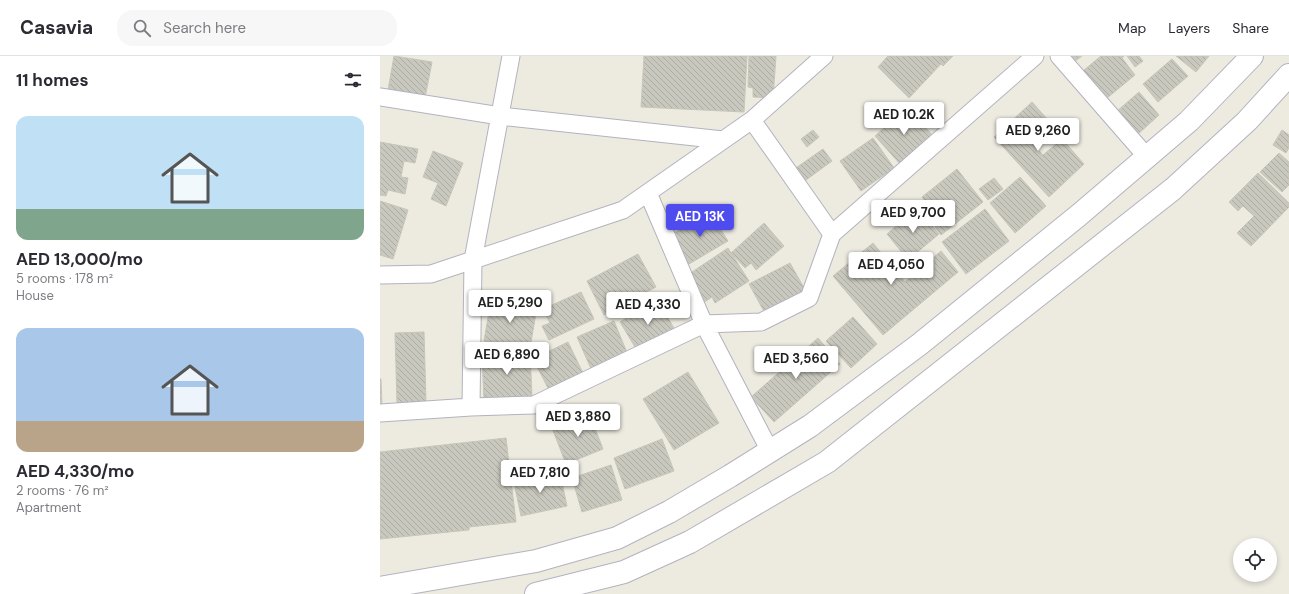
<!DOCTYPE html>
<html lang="en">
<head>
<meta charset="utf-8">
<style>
  :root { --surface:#fff; --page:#f7f7f7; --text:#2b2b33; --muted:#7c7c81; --line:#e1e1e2; --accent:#4e4cee }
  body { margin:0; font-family:"DM Sans",sans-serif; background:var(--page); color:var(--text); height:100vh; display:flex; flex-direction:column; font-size:15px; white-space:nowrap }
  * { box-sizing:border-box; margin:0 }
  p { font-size:13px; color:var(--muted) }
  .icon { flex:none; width:22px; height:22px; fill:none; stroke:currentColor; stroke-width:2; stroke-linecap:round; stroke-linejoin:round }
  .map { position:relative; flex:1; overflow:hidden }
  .sheet { display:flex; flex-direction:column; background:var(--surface); width:380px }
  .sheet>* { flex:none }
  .fabs { position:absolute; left:853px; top:482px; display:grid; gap:8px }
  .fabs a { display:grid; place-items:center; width:44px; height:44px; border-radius:50%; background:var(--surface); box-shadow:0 2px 6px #0003; font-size:20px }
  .price { position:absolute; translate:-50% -34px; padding:0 9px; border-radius:4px; background:#fff; color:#222; font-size:13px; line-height:26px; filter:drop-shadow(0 1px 2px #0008) }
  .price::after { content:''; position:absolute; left:50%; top:24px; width:12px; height:9px; margin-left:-6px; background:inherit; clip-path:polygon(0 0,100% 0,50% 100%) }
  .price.active { background:var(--accent); color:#fff }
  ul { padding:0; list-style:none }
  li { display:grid; align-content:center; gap:8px; height:212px; padding:0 16px }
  li span { display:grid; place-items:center; height:124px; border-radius:12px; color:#555 }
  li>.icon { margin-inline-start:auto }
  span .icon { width:72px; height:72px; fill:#fffc; stroke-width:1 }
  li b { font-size:17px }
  h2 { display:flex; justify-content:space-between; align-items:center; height:48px; padding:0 16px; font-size:17px }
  header { display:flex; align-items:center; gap:24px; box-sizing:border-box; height:56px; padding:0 20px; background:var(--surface); border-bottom:1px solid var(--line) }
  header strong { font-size:19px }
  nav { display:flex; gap:22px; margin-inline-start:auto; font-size:14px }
  .search { width:280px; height:36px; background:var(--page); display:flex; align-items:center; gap:10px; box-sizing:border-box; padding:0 14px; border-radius:16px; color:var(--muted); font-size:15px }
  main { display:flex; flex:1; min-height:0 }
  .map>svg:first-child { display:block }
  .building { fill:url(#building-back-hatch); stroke:#c8c6b9 }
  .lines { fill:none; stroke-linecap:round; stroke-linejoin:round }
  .minor-casing { stroke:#b3b3bf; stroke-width:19 }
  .secondary-casing { stroke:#b3b3bf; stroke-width:24 }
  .minor { stroke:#fff; stroke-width:17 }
  .secondary { stroke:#fff; stroke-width:22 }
</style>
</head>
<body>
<header>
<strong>Casavia</strong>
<div class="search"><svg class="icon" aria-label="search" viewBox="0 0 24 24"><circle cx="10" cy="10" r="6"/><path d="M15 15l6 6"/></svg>Search here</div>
<nav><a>Map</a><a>Layers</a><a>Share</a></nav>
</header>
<main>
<section class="sheet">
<h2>11 homes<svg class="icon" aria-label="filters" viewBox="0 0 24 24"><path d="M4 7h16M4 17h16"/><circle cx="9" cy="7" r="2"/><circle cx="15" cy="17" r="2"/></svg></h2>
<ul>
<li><span style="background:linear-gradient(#bfe0f5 75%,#7fa58c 0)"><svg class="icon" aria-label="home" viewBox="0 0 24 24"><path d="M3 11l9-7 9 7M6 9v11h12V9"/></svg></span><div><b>AED 13,000/mo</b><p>5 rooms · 178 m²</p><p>House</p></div></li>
<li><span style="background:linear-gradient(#a9c7e8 75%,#b9a48a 0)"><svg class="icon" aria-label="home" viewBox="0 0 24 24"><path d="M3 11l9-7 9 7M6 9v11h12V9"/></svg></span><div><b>AED 4,330/mo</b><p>2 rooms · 76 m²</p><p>Apartment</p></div></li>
</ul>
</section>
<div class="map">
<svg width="909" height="538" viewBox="0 0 909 538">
  <defs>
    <pattern id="building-back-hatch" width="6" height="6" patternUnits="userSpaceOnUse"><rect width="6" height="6" fill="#c9c8be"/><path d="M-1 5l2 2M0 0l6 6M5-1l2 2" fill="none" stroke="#adaca3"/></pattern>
  </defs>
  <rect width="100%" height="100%" fill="#edeae0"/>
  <path class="building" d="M14 0 52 6 44 47 7 40Z
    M264 0H367L364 56 261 51Z
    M369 0H396L393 42 373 41V32L368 31Z
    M508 0H573L563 10 561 8 529 42 498 11Z
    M689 0H702L694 6Z
    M721 0H744L742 2 755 19 721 47 698 19Z
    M747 0H759L763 5 755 11Z
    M796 0H829L816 16Z
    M792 3 808 20 778 46 763 28Z
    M759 36 779 59 757 79 736 56Z
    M652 46 668 64 648 83 663 99 682 83 704 108 669 141 614 81Z
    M527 51 553 80 521 109 495 80Z
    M433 74 439 81 427 91 421 83Z
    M902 74 909 79V92L906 97 893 89Z
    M493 82 514 112 481 135 460 105Z
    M0 86 38 93 35 107 24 105 21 121 28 122 25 138 8 134 6 140 0 139Z
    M443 93 452 105 422 127 413 114Z
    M53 95 83 107 66 150 51 143 58 127 43 121Z
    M899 97 909 106V129L902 136 880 116Z
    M577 113 603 146 561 179 555 171 561 166 542 141Z
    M878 117 909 147V151L871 190 857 177 874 160 863 150 858 155 849 146Z
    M640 121 666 150 635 177 610 147Z
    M614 122 623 133 608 144 599 133Z
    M0 145 28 154 13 203 0 199Z
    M537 152 559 178 528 204 507 178Z
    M605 153 629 185 586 218 562 186Z
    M330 156 348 185 309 208 291 179Z
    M384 167 404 190 376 214 371 207 365 212 351 197Z
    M493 187 525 226 561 195 578 216 503 279 453 220Z
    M348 192 369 225 335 247 332 241 323 247 306 220Z
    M258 198 276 231 224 259 207 225Z
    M410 207 428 239 387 261 369 228Z
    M201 236 214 263 169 284 162 270 170 267 163 253Z
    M277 243 295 274 258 296 240 266Z
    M111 244 157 251 150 292 104 285Z
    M473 261 497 288 471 312 446 285Z
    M234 265 248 299 212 315 197 281Z
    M44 276 46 346 17 347 15 277Z
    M438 282 460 308 394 366 371 341Z
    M188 286 203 317 169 334 153 303Z
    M150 296 152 341 104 344 102 299Z
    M308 316 339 367 294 394 263 343Z
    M0 323H1L2 351H0Z
    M209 357 223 393 186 408 172 372Z
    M126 382 136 466 89 471V474L0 483V396Z
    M282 383 294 415 245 433 234 402Z
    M231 409 242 444 202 456 192 422Z
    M180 417 187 450 141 460 134 427Z"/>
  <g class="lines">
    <g class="minor-casing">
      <path id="minor" d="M679 0 767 101
        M0 41 120 60 343 84
        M372 64 452 178
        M268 137 324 268 390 395
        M0 219 51 218 243 154 372 64 444 0
        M91 351 93 204 131 0
        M0 357 91 351 154 349 324 268 381 266 429 242 452 178 655 0"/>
    </g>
    <g class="secondary-casing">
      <path id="secondary" d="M0 532 156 505 237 482 289 456 350 420 430 370 540 288 699 159 809 65 872 0
        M156 538 244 516 310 486 447 406 793 133 867 65 909 19"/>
    </g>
    <use href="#minor" class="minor"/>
    <use href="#secondary" class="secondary"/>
  </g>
</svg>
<div class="fabs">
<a><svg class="icon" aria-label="locate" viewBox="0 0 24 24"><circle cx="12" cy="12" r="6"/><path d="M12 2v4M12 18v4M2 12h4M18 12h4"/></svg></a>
</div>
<b class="price" style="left:524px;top:80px">AED 10.2K</b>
<b class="price" style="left:658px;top:96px">AED 9,260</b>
<b class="price" style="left:533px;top:178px">AED 9,700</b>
<b class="price active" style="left:320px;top:182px">AED 13K</b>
<b class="price" style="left:511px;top:230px">AED 4,050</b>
<b class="price" style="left:130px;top:268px">AED 5,290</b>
<b class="price" style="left:268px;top:270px">AED 4,330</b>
<b class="price" style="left:127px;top:320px">AED 6,890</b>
<b class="price" style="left:416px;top:324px">AED 3,560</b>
<b class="price" style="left:198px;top:382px">AED 3,880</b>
<b class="price" style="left:160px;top:438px">AED 7,810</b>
</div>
</main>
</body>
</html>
